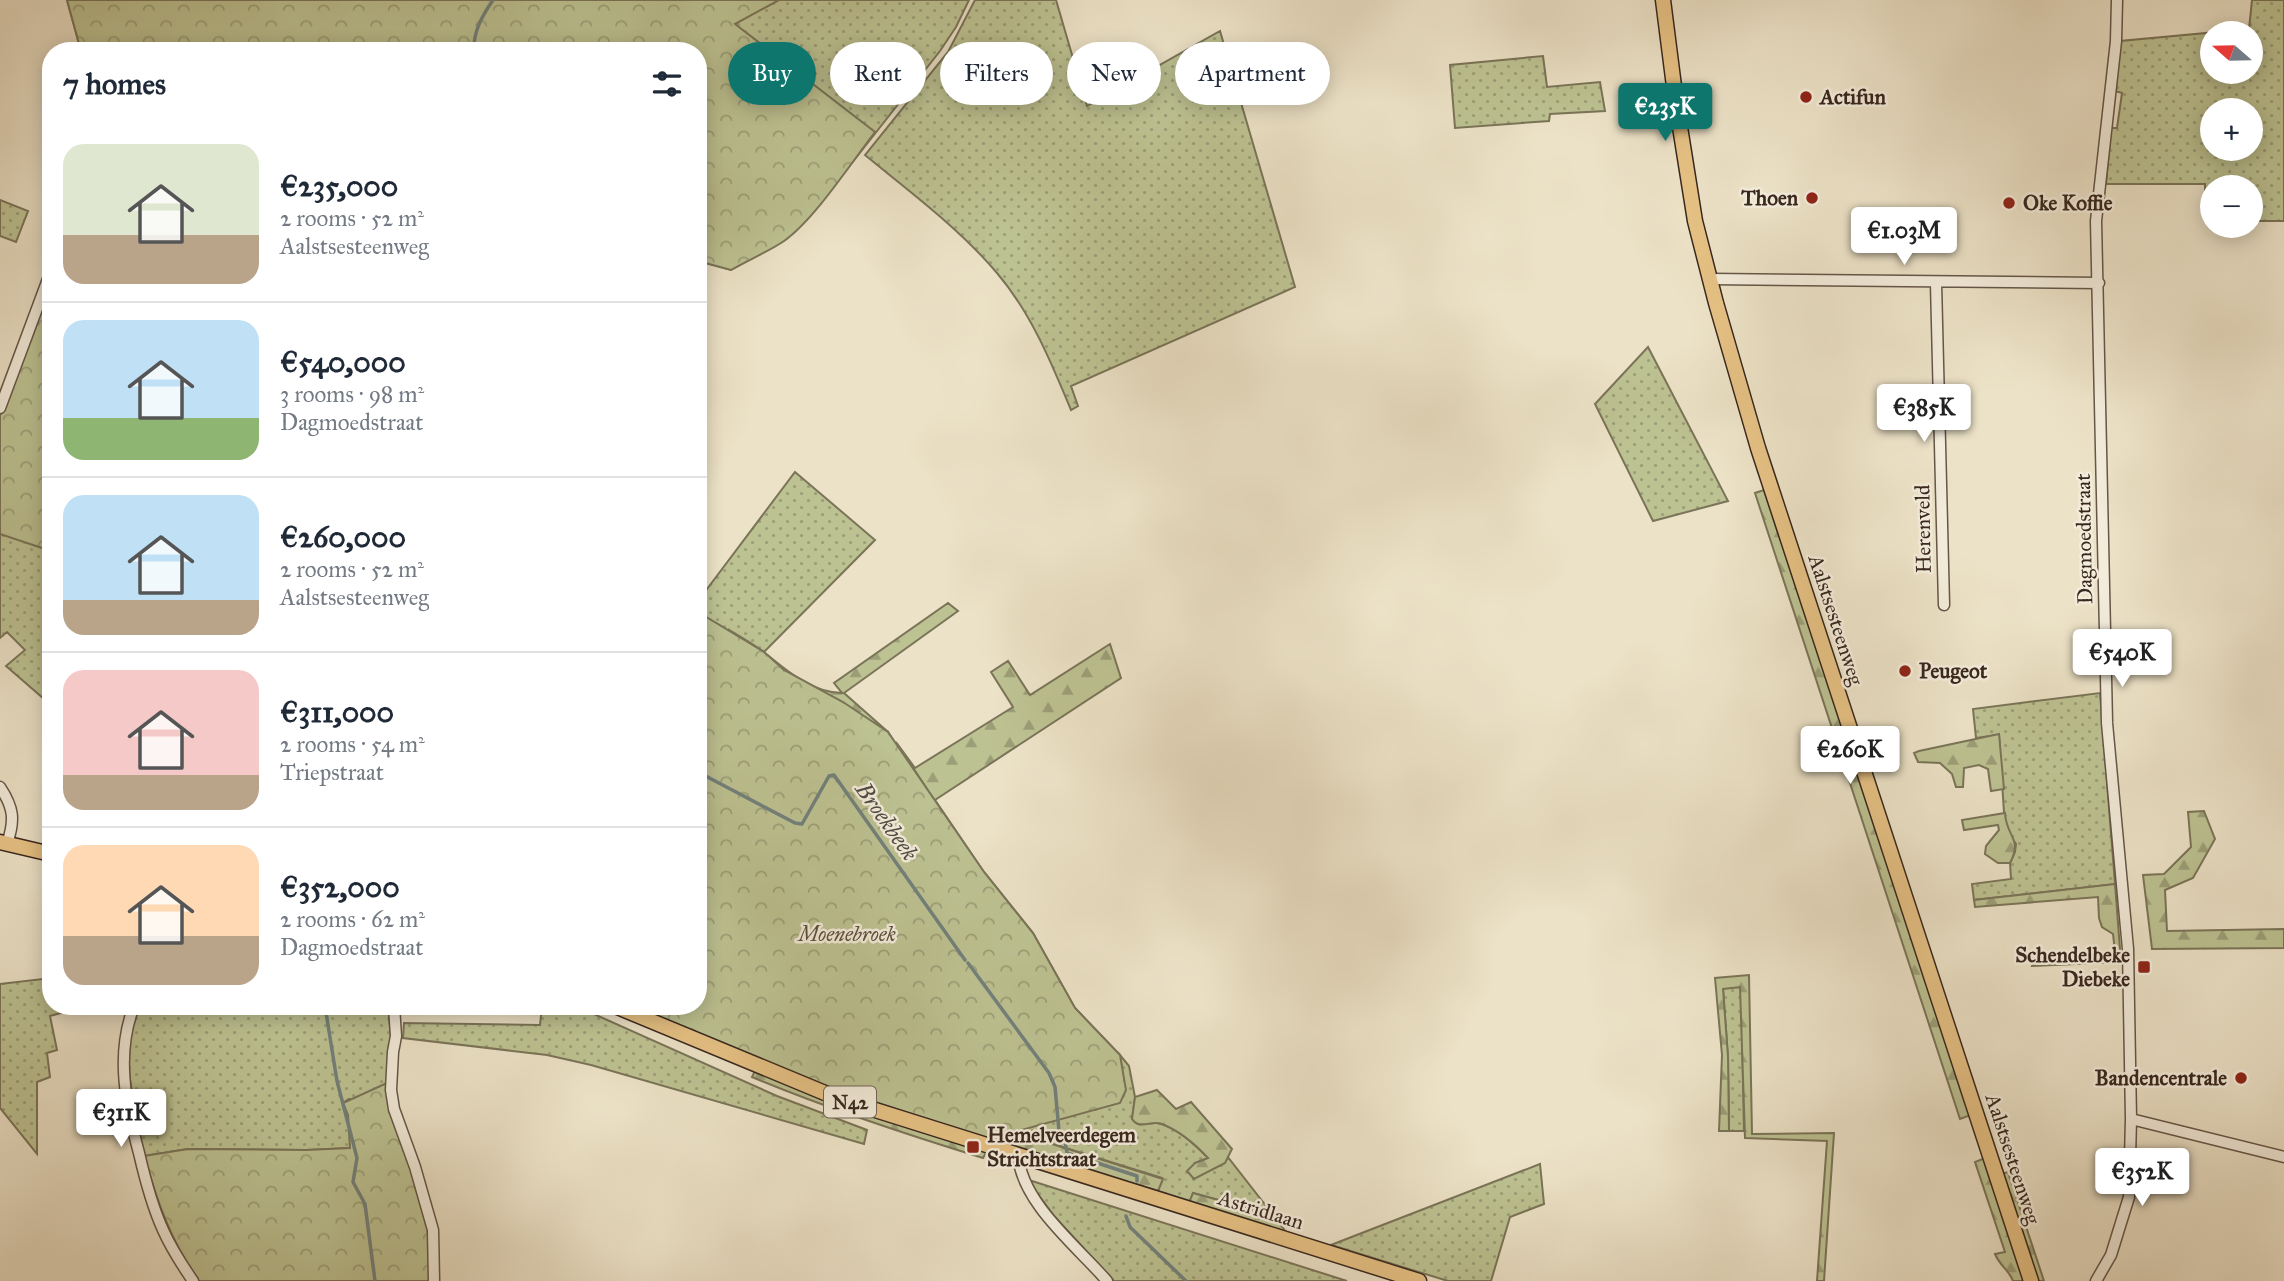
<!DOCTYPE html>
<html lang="en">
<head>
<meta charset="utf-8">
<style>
  :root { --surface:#fff; --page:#f6f6f7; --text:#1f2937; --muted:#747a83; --line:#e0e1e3; --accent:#0f766e }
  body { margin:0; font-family:"IM FELL Great Primer",serif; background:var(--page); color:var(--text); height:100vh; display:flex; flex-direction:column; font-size:26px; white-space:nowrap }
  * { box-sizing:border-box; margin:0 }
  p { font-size:23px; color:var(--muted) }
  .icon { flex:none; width:38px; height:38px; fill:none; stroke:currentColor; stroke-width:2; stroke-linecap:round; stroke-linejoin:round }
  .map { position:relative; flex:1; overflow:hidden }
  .sheet { position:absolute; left:42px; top:42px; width:665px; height:973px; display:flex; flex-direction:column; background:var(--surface); border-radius:28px; box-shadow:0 4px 18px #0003 }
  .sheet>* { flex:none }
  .banner { position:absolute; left:728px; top:42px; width:665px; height:63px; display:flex; gap:14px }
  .needle { width:46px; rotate:290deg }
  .buttons { position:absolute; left:2200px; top:21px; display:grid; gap:14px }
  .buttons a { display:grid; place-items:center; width:63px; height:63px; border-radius:50%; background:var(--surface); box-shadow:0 4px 18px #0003; font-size:35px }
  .price { position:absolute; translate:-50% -60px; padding:0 16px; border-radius:7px; background:#fff; color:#222; font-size:23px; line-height:46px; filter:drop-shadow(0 2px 4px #0008) }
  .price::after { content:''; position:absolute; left:50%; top:42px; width:21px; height:16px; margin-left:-10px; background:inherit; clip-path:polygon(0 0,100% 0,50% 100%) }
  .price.active { background:var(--accent); color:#fff }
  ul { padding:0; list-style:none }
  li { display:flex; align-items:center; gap:21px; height:175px; padding:0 21px }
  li+li { border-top:2px solid var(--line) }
  li span { display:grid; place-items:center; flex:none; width:196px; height:140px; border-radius:21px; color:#555 }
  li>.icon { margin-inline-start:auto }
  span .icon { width:84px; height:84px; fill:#fffc; stroke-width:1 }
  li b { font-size:30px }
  h2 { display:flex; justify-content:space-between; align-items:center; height:84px; padding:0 21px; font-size:30px }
  .tag { padding:0 24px; border-radius:32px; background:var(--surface); box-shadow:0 4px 18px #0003; font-size:24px; line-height:63px }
  .tag.active { background:var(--accent); color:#fff }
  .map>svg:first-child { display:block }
  .grass { fill:url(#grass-dots); stroke:#7a7458; stroke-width:2; fill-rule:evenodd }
  .forest { fill:url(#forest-firs); stroke:#7a7458; stroke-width:2 }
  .park { fill:url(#park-crowns); stroke:#7a7458; stroke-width:2 }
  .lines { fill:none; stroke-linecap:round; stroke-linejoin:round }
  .stream { stroke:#72817c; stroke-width:3.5 }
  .minor-casing { stroke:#655648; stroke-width:13 }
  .major-casing { stroke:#38271e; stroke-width:17 }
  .minor { stroke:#f3ecdb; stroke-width:10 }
  .major { stroke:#e6c184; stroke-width:14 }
  .poi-dot { fill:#8f2418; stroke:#f3ecdb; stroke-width:2.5 }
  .labels { text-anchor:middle; stroke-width:5; stroke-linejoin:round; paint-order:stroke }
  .shield { fill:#f3ecdb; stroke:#706257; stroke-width:2 }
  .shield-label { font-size:19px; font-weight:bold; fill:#38271e }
  .poi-label { font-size:21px; font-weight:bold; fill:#38271e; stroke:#f3ecdb; text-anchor:start }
  .street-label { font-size:21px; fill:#38271e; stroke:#f3ecdb }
  .park-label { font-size:21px; font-style:italic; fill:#594e3b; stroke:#f3ecdb }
  .water-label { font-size:23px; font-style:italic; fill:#504c45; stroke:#f3ecdb }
</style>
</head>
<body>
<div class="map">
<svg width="2284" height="1281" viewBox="0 0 2284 1281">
  <defs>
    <pattern id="grass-dots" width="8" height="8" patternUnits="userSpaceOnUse" patternTransform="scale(1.75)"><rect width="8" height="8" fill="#bdc292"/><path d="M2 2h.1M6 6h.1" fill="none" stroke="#9b9e77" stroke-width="1.8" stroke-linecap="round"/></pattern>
    <pattern id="forest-firs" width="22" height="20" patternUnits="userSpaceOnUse" patternTransform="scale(1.75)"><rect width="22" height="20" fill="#bdc292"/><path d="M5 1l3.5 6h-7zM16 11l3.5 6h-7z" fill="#9b9e77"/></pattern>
    <pattern id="park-crowns" width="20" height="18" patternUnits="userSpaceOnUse" patternTransform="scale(1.75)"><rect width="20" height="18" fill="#bdc292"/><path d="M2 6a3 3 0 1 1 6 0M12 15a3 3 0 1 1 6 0" fill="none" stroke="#9b9e77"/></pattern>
  </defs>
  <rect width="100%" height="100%" fill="#ece2c7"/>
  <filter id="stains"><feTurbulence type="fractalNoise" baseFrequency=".00286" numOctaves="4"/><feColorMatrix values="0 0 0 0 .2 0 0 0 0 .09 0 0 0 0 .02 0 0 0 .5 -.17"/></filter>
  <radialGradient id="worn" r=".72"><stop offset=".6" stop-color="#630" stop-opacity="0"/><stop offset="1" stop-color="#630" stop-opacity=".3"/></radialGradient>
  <path class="grass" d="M67 0H969L956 27 940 51 814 211 795 231 785 240 731 270 698 261V51H81Z
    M975 0H1056L1087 106 1220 31 1295 287 1071 386 1078 406 1071 410C1051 362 1031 313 997 273 959 228 910 192 865 155L948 52Z
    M2252 0H2284V221H2251L2250 187H2212V221H2205V184H2106L2111 128H2117L2122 93 2115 91 2120 41 2249 29ZM2212 33H2250V72H2212ZM2212 110H2250V149H2212Z
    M1543 56 1547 87 1600 82 1605 111 1550 114 1549 121 1455 128 1450 65Z
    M0 200 28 211 16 242 0 236Z
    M51 282V705L6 666 25 650 7 632 0 638V415Z
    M1648 347 1728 501 1653 521 1595 404Z
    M795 472 875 540 764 652 716 623 880 743 888 732 1054 992 1122 1068 1120 1055 1129 1066 1135 1097 1132 1119C1140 1130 1146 1121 1157 1123 1177 1127 1194 1144 1208 1158L1195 1163 1206 1171 1221 1165 1227 1156 1273 1215 1193 1193 1189 1203 1158 1191 1162 1178 1014 1132 1008 1146 824 1085 698 1006V601Z
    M2100 693 2115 884 1974 900 1972 884 2011 879 2010 863 2015 852 2016 844 2005 828 1999 735 1976 738 1973 709Z
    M51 978V1006H61V1013L50 1016 57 1050 47 1053 50 1077 37 1082V1154L0 1108V984Z
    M1741 987 1744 1131H1729L1728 1057 1723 988Z
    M141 1006H388L391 1037 387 1083 391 1115 419 1193 429 1237 431 1281H199C174 1247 160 1211 148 1171L259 1163 337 1171 352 1174 357 1179 360 1194 373 1189 362 1120 356 1102 349 1099 343 1103 348 1115 351 1148 306 1150 188 1149 144 1156C136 1109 116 1051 141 1006Z
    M542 1006H576L777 1096 867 1130 864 1144 591 1065 547 1055 403 1038 404 1023 540 1025Z
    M1540 1164 1544 1204 1510 1217 1491 1281H1448L1331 1245Z
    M1032 1181 1347 1281H1114L1055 1217 1029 1182Z"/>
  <path class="forest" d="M1764 490 1971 1115 1960 1119 1755 493Z
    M948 603 958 611 844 693 888 732 880 743 728 629C740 637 754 644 765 653 788 672 811 692 842 693L834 683Z
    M1110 644 1121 678 935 800 984 872 1033 933 1075 1008 1120 1055 1111 1068 896 742 915 768 1013 707 991 672 1008 661 1030 695Z
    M1999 734 2004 789 1991 791 1988 769 1979 765 1964 768 1963 787H1956L1952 774 1940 763 1918 762 1914 753 1919 751Z
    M2204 811 2215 839 2193 878 2165 890 2167 931 2284 929V948L2152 949 2143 875 2164 874 2191 847 2188 812Z
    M2005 813C2006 837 2023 838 2010 863H1998L1985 854 1986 846 1999 830 1998 825 1964 830 1962 820Z
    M2115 884 2121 962 2032 966 2034 956 2101 957 2115 952 2113 934 2102 927 2099 918 2098 897 1975 907 1974 900Z
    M1749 975 1752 1134 1834 1133 1824 1281H1817L1827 1141 1745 1138 1740 987 1723 989 1728 1057 1729 1131H1719L1722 1055 1715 978Z
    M755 1071 987 1151 983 1158C905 1134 828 1109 752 1077Z
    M1157 1090 1176 1109 1191 1102 1232 1149 1225 1163 1194 1179 1187 1171 1195 1163 1208 1158C1195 1144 1180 1131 1162 1124 1151 1120 1140 1130 1132 1119L1135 1097Z
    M1014 1132 1163 1179 1158 1191 1008 1146Z
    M1985 1158 1992 1177 2008 1172 2044 1281H2035L2013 1248 2024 1281H2013C2009 1270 2000 1266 1995 1254L2005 1252 1975 1162Z
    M1193 1193 1273 1215 1286 1232 1189 1203Z"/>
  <path class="park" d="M67 0H779L735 24 875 132C851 163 814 220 784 241 768 252 748 260 731 270L698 261V51H81Z
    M51 282V551L0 534V415Z
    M698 612 764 652 784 670 843 702 888 732 984 872 1033 933 1075 1008 1120 1055 1126 1090 1120 1103 1014 1132 1008 1146 824 1085 632 1006H698Z
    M387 1083 425 1218 429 1237 431 1281H199C171 1242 157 1201 144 1156L188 1149 306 1150 350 1148 348 1115 343 1103Z"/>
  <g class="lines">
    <path class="stream" d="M474 51C473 32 482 16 493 0
      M698 772 795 823 802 824 829 776 834 775 965 960
      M968 963 1049 1073 1055 1087 1059 1131
      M325 1006 337 1081 357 1158 353 1182 365 1204 375 1281
      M1065 1141 1067 1153 1137 1176V1181
      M1126 1216 1130 1227 1186 1281"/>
    <g class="minor-casing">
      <path id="minor" d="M1710 279 2099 283
        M1936 283 1944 605
        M0 408 51 271
        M0 787C14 808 15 820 7 844
        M134 1006C115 1055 126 1105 139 1153 145 1179 152 1206 163 1230 171 1248 182 1265 193 1281
        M394 1006 396 1036 393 1052 391 1090 394 1109 415 1167 433 1230 434 1281
        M2131 1119 2284 1157
        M1018 1154C1021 1203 1077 1246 1107 1281
        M2096 1281 2111 1255 2129 1197 2131 1119 2128 949 2107 723 2096 221 2116 41 2117 0"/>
    </g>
    <g class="major-casing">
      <path id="major" d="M1663 0 1676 102 1695 221 1716 303 1758 448 2031 1281
        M0 842 51 854
        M615 1006 837 1098 1419 1281"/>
    </g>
    <use href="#minor" class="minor"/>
    <use href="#major" class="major"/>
  </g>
  <g class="poi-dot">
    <circle cx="1806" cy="97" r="7"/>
    <circle cx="1812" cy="198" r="7"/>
    <circle cx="2009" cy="203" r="7"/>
    <circle cx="1905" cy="671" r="7"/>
    <rect x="2137" y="960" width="14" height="14" rx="3.5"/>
    <circle cx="2241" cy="1078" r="7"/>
    <rect x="966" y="1140" width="14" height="14" rx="3.5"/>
  </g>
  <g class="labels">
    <rect class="shield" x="824" y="1086.5" width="52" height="31" rx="5"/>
    <g class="shield-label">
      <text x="850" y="1109">N42</text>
    </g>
    <g class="poi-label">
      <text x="1820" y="104">Actifun</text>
      <text x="1798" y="205" text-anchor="end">Thoen</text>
      <text x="2023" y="210">Oke Koffie</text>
      <text x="1919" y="678">Peugeot</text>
      <text x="2130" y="962" text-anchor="end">Schendelbeke<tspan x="2130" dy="24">Diebeke</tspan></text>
      <text x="2227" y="1085" text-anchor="end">Bandencentrale</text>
      <text x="987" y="1142">Hemelveerdegem<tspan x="987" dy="24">Strichtstraat</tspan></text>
    </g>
    <g class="street-label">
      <text transform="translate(1923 529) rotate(-91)" y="7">Herenveld</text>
      <text transform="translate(2084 539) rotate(-91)" y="7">Dagmoedstraat</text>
      <text transform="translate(1836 620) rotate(72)" y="7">Aalstsesteenweg</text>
      <text transform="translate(2013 1159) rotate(72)" y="7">Aalstsesteenweg</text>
      <text transform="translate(1261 1210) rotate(17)" y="7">Astridlaan</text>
    </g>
    <g class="park-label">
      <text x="847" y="941">Moenebroek</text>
    </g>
    <g class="water-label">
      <text transform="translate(887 821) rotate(55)" y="8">Broekbeek</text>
    </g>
  </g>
  <rect width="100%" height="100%" filter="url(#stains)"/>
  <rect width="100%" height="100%" fill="url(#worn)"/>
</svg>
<div class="buttons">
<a><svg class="needle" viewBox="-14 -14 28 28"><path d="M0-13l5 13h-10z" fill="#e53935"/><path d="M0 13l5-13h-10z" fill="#747a83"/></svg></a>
<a>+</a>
<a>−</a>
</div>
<b class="price active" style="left:1665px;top:143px">€235K</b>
<b class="price" style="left:1904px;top:267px">€1.03M</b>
<b class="price" style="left:1924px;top:444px">€385K</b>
<b class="price" style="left:2122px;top:689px">€540K</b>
<b class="price" style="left:1850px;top:786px">€260K</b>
<b class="price" style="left:121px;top:1149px">€311K</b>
<b class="price" style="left:2142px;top:1208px">€352K</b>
<div class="banner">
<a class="tag active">Buy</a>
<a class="tag">Rent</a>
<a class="tag">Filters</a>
<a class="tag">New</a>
<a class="tag">Apartment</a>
</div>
<section class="sheet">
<h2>7 homes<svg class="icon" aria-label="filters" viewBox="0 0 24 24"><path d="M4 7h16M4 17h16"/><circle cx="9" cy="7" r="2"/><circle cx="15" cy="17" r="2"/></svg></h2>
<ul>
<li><span style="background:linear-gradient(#dfe7d0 65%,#b9a48a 0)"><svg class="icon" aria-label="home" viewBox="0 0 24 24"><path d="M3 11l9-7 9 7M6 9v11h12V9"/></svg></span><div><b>€235,000</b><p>2 rooms · 52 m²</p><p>Aalstsesteenweg</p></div></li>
<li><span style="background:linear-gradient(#bfe0f5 70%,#8fb573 0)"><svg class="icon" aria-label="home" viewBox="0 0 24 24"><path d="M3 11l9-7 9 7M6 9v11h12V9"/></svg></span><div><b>€540,000</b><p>3 rooms · 98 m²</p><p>Dagmoedstraat</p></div></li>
<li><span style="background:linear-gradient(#bfe0f5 75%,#b9a48a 0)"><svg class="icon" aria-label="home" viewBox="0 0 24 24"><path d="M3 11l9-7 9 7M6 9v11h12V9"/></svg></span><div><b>€260,000</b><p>2 rooms · 52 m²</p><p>Aalstsesteenweg</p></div></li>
<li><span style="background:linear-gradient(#f6c9c9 75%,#b9a48a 0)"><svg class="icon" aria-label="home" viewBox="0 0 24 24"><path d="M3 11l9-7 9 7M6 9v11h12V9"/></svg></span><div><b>€311,000</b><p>2 rooms · 54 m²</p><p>Triepstraat</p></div></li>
<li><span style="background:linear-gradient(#ffd9b3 65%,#b9a48a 0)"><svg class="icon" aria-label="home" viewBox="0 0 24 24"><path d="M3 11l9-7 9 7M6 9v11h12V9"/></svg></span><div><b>€352,000</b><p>2 rooms · 62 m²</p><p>Dagmoedstraat</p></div></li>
</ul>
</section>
</div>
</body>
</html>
